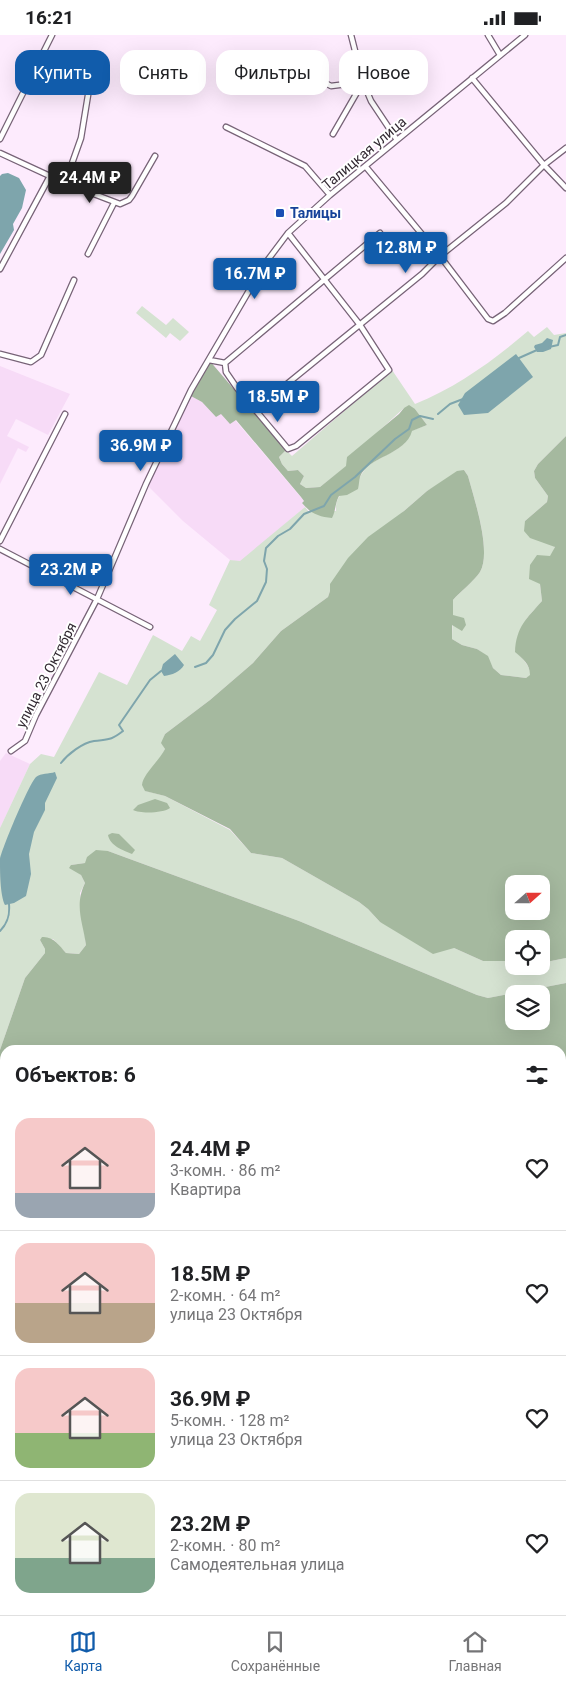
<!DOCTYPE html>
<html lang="ru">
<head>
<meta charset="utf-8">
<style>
  :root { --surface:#fff; --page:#f6f6f6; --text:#202124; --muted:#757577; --line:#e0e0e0; --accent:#115cab }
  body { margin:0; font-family:Roboto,sans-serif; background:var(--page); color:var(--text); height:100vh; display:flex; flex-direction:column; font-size:19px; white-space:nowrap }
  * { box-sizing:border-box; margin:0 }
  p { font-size:16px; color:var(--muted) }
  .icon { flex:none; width:28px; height:28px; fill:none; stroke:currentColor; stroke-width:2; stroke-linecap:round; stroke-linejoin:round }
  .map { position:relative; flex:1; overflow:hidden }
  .side { position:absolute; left:0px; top:1010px; width:566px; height:570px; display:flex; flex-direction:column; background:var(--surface); border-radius:15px 15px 0 0; box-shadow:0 5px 20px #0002 }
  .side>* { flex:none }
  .hud { position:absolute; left:15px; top:15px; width:536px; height:45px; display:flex; gap:10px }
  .needle { width:32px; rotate:69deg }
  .controls { position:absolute; left:505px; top:840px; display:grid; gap:10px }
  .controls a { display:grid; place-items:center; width:45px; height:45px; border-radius:10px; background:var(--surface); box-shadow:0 5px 20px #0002; font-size:25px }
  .price { position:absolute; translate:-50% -42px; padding:0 11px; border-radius:5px; background:var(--accent); color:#fff; font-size:16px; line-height:32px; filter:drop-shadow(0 1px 2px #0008) }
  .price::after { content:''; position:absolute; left:50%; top:30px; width:15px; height:11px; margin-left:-8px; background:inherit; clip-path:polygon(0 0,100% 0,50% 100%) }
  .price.selected { background:#222; color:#fff }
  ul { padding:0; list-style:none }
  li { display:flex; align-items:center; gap:15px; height:125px; padding:0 15px }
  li+li { border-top:1px solid var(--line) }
  li span { display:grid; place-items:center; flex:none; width:140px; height:100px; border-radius:15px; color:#555 }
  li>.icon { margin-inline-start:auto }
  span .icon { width:60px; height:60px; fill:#fffc; stroke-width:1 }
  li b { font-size:21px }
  h2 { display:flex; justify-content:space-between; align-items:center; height:60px; padding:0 15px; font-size:21px }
  .pill { padding:0 18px; border-radius:15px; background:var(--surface); box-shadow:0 5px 20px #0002; font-size:18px; line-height:45px }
  .pill.selected { background:var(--accent); color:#fff }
  .status { display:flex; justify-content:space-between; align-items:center; height:35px; padding:0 25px; background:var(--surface); direction:ltr }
  .status svg { height:14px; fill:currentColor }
  .dock { display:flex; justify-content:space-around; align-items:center; height:70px; border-top:1px solid var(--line); background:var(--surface); font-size:14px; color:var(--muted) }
  .dock a { display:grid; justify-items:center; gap:2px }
  .dock .selected { color:var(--accent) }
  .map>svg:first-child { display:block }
  .built { fill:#f7dbf7 }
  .green { fill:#d5e2d1 }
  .forest { fill:#a5b99f; fill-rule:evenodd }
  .water { fill:#7ea5ac }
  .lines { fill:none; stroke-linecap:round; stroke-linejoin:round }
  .stream { stroke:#7ea5ac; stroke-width:2 }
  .street-casing { stroke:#776377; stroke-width:7 }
  .street { stroke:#fff; stroke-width:4.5 }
  .transit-dot { fill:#1a4fb4; stroke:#fff; stroke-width:2 }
  .labels { text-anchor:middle; stroke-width:4; stroke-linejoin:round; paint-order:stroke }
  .street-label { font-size:14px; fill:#322932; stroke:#fff }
  .transit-label { font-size:14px; font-weight:bold; fill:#164399; stroke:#fff; text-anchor:start }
</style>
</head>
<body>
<div class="status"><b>16:21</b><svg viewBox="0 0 49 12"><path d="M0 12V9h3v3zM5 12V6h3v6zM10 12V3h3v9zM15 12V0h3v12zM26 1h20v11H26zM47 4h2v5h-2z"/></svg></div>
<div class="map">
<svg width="566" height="1580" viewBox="0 0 566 1580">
  <rect width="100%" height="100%" fill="#fdebfd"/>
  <path class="built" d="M0 331 70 359 48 400 16 384 7 401 29 412 26 417 18 413 0 449Z
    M189 360 202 367 216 382 221 378 226 385H235L304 466 302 468 305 472 240 527 230 525 183 486 146 449Z
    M6 718 30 729 0 793V726Z"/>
  <path class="green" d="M142 271 166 290 173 283 189 297 180 306 170 298 166 303 136 278Z
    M547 292 554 300 566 298V401L538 429 534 436 535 443 548 461 547 467 525 486 555 512 540 549 542 566 527 583 515 616C523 624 529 629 531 640L526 643 501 640 493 633 487 621 477 614 462 610 452 604 453 565C460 557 474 546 480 537 492 516 474 463 468 441L464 435 427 456 404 476 330 556 328 562 281 596 253 628 210 665 165 699 162 708 165 714 146 756 165 761 230 795 251 818 282 823 359 867 368 874 380 887 454 913 483 926H514V931H541V928L566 923V948L488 963 477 960 299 886 108 816 85 828 71 830 81 840 85 848 80 858 86 910 79 919 66 918 53 904 40 905 45 914V918L25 943 0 1015V793L30 729 41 719 54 722 99 637 127 650 153 600 182 616 191 601 200 606 217 575 209 570 230 525 240 526 305 472 309 477 336 476C335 457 349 455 360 442 362 439 364 435 366 433 379 420 407 416 411 396L427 390 415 374 404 373 380 395 347 431 320 452 306 453 300 449 304 441 298 435 288 436 282 429 279 422 286 415 292 421 392 335 415 369C457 352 494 325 528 296L534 302Z
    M561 1090 566 1097V1245L561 1257Z
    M5 1569V1575H379L378 1580H0Z"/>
  <path class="forest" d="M209 325 286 415 279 422 282 429 288 436 298 435 304 441 300 449 306 453 320 452 346 431 347 422 399 379 404 373 409 370 415 374 427 390 412 396C406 420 368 421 360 442 359 445 359 450 358 454L347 460 339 461C335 468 336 475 332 483 319 482 310 478 302 468L304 466 301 462 236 385 230 389 221 379 216 382 202 367 189 360Z
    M566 401V923L541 928V904H514V926H483L454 913 433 919 380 887 368 874 359 867 282 823 251 818 230 794 165 761 145 756 142 750C143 739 159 726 165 714L161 708 165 699 210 665 253 628 281 596 328 562 330 556V549L348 523 368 502 404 476 427 456 457 436 464 435 468 441C474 463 492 517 480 537 474 546 460 557 453 565V580L464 583 466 590 462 596 452 590V604L462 610 477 614 488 621 493 633 501 640 526 643 530 640C530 629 523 624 515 617 516 592 527 583 542 566L540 549 529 544 530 530 537 520 550 521 555 512 530 503 524 496 525 486 547 467 548 461 535 443 534 436 538 429ZM514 849H541V876H514Z
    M155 764 167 768 170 773C164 778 140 779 133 775L138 770Z
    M112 798 119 799 135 815 132 819C123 815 110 811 108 800Z
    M96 815 108 816 127 823 299 886 477 960 488 963 566 948V1097L561 1090V1015H393L379 1012 365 1015H5V1260H0V1015L25 943 45 918V914L40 905 42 902C53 901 59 910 66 918L79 919 86 910C83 887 74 871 85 848L81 840 69 833 71 830 85 828 87 822ZM514 959H541V986H514Z
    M566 1245V1467H561V1257Z"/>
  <path class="water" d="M8 138 19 143 26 155 22 173 13 189 14 195 0 219V141L2 139Z
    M547 303 553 305 551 314 543 317H537L534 312 535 310 542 308Z
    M516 319 533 342 488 378 464 380 458 370 465 358Z
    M175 619 184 630C180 637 172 640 164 641L161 636 163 629Z
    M55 737 57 743 45 768V775L34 797 29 819 31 839 26 861 14 868 5 870C0 860 0 836 0 824 3 811 28 751 36 742 41 738 49 739 55 737Z"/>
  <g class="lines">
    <path class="stream" d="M549 312 558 310 560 302 566 300
      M519 323 537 315
      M438 379 450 369 463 364
      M195 632 206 628 213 620 225 595 235 584 257 566 266 547 267 534 264 526 266 513 278 501 290 494 304 479 324 471 331 460 355 442 395 404 409 394 412 385 420 381 433 384
      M61 728C68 719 82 708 94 706 109 704 110 706 123 696L119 690 150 645 161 636
      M0 896C8 888 10 880 9 869"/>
    <g class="street-casing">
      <path id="street" d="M351 0 363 47 371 66 397 105
        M488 0 500 20
        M294 32 331 51 363 47 333 99
        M472 43 544 130 566 153
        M226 92 305 131 330 160
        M0 104 52 0
        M0 118 65 148 120 169 129 165 132 161 155 121
        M366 132 440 221 488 284 493 286 505 278 566 223
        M65 148 81 103 90 48
        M88 219 114 168
        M0 234 50 141
        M0 319 31 327 41 320 74 245
        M209 325 225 328 226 337 237 353 288 414 296 411 389 335 360 290 288 198
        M225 328 380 198
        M255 375 422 239 440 221 506 168 544 130 566 113
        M0 506 65 379
        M0 514 150 592
        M11 716 25 706 36 680 97 564 146 449 191 355 264 230 288 198 330 160 525 0"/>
    </g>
    <use href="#street" class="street"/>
  </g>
  <rect class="transit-dot" x="275" y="173" width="10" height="10" rx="2.5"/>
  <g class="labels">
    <g class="street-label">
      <text transform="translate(364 118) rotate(-40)" y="5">Талицкая улица</text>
      <text transform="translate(46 640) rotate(-63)" y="5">улица 23 Октября</text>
    </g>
    <g class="transit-label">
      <text x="290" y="183">Талицы</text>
    </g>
  </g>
</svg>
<div class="controls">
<a><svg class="needle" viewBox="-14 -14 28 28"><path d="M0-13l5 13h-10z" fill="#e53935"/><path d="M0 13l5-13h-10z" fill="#757577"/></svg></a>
<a><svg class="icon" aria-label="locate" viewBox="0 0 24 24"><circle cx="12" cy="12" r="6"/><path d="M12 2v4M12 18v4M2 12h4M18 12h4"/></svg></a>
<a><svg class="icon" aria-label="layers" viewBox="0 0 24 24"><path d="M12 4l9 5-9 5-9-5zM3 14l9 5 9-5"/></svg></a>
</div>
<b class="price selected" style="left:90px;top:169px">24.4M ₽</b>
<b class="price" style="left:406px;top:239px">12.8M ₽</b>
<b class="price" style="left:255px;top:265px">16.7M ₽</b>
<b class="price" style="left:278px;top:388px">18.5M ₽</b>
<b class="price" style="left:141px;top:437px">36.9M ₽</b>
<b class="price" style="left:71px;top:561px">23.2M ₽</b>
<div class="hud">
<a class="pill selected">Купить</a>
<a class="pill">Снять</a>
<a class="pill">Фильтры</a>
<a class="pill">Новое</a>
</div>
<section class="side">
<h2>Объектов: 6<svg class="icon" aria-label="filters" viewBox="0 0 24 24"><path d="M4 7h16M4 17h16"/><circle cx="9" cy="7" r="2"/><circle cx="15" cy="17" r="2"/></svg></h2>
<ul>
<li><span style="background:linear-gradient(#f6c9c9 75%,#9aa5b1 0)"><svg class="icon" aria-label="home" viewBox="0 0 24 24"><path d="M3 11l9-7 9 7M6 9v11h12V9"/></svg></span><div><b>24.4M ₽</b><p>3-комн. · 86 m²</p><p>Квартира</p></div><svg class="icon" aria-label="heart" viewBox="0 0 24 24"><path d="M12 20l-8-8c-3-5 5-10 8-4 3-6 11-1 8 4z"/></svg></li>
<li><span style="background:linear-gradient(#f6c9c9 60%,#b9a48a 0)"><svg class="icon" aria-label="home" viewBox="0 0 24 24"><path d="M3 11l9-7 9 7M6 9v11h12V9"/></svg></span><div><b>18.5M ₽</b><p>2-комн. · 64 m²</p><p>улица 23 Октября</p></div><svg class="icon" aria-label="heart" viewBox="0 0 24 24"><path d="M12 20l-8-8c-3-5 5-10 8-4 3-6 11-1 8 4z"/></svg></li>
<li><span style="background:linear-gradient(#f6c9c9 65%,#8fb573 0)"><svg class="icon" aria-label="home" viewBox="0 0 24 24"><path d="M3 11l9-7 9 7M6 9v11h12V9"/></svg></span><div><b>36.9M ₽</b><p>5-комн. · 128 m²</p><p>улица 23 Октября</p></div><svg class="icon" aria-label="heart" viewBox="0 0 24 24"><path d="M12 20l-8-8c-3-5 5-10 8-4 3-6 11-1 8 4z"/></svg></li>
<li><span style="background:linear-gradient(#dfe7d0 65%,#7fa58c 0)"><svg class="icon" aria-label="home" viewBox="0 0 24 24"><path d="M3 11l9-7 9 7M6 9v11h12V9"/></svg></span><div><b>23.2M ₽</b><p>2-комн. · 80 m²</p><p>Самодеятельная улица</p></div><svg class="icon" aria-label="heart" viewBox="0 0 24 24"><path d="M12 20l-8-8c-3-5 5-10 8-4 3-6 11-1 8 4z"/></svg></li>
</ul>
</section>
</div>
<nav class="dock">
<a class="selected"><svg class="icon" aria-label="map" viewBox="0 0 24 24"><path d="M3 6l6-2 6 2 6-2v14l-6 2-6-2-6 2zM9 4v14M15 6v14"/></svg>Карта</a>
<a><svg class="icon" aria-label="saved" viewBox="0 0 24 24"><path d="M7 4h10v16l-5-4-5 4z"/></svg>Сохранённые</a>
<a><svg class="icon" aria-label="home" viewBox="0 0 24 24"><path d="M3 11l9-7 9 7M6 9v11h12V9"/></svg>Главная</a>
</nav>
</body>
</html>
